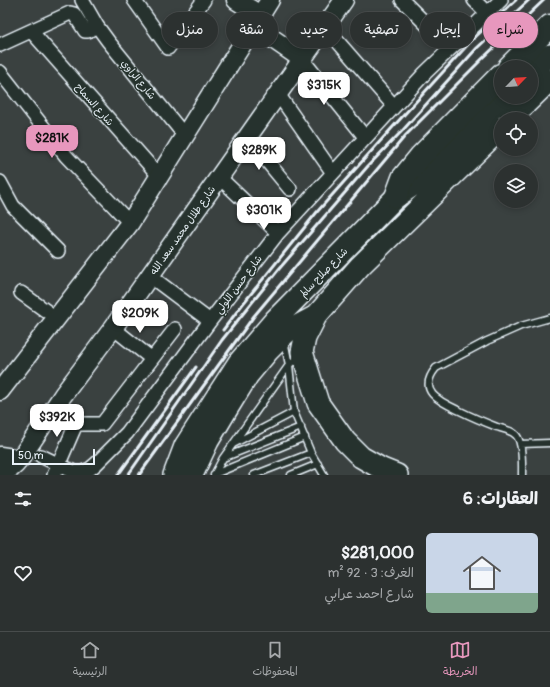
<!DOCTYPE html>
<html lang="ar">
<head>
<meta charset="utf-8">
<style>
  :root { --surface:#2c3130; --page:#343938; --text:#f1f3f6; --muted:#a6a9ab; --line:#484c4c; --accent:#e797bd }
  body { margin:0; font-family:Pangolin,"Playpen Sans Arabic",sans-serif; background:var(--page); color:var(--text); direction:rtl; height:100vh; display:flex; flex-direction:column; font-size:15px; white-space:nowrap }
  * { box-sizing:border-box; margin:0 }
  p { font-size:13px; color:var(--muted) }
  .icon { flex:none; width:22px; height:22px; fill:none; stroke:currentColor; stroke-width:2; stroke-linecap:round; stroke-linejoin:round }
  .map { position:relative; height:475px; overflow:hidden; direction:ltr }
  .details { display:flex; flex-direction:column; background:var(--surface); flex:1 }
  .details>* { flex:none }
  .top-card { position:absolute; left:12px; top:12px; width:526px; height:36px; direction:rtl; display:flex; gap:8px }
  .needle { width:26px; rotate:65deg }
  .controls { position:absolute; left:494px; top:60px; display:grid; gap:8px }
  .controls a { display:grid; place-items:center; width:44px; height:44px; border-radius:50%; background:var(--surface); box-shadow:0 2px 6px #0003,0 0 0 1px var(--line); font-size:20px }
  .scale { position:absolute; left:12px; bottom:10px; width:83px; box-sizing:border-box; padding-left:4px; border:2px solid #e8f1f8; border-top:0; font-size:11px; line-height:14px; white-space:nowrap; color:#e8f1f8; -webkit-text-stroke:3px #26332d; paint-order:stroke }
  .price { position:absolute; translate:-50% -34px; padding:0 9px; border-radius:8px; background:#fff; color:#222; font-size:13px; line-height:26px; filter:drop-shadow(0 1px 2px #0008) }
  .price::after { content:''; position:absolute; left:50%; top:24px; width:12px; height:9px; margin-left:-6px; background:inherit; clip-path:polygon(0 0,100% 0,50% 100%) }
  .price.current { background:var(--accent); color:#111 }
  ul { padding:0; list-style:none }
  li { display:flex; align-items:center; gap:12px; height:100px; padding:0 12px }
  li+li { border-top:1px solid var(--line) }
  li span { display:grid; place-items:center; flex:none; width:112px; height:80px; border-radius:6px; color:#555 }
  li>.icon { margin-inline-start:auto }
  span .icon { width:48px; height:48px; fill:#fffc; stroke-width:1 }
  li b { font-size:17px }
  h2 { display:flex; justify-content:space-between; align-items:center; height:48px; padding:0 12px; font-size:17px }
  .chip { padding:0 14px; border-radius:18px; background:var(--surface); box-shadow:0 2px 6px #0003,0 0 0 1px var(--line); font-size:14px; line-height:36px }
  .chip.current { background:var(--accent); color:#111 }
  .tab-bar { display:flex; justify-content:space-around; align-items:center; height:56px; border-top:1px solid var(--line); background:var(--surface); font-size:11px; color:var(--muted) }
  .tab-bar a { display:grid; justify-items:center; gap:2px }
  .tab-bar .current { color:var(--accent) }
  .map>svg:first-child { display:block }
  .lines { fill:none; stroke-linecap:round; stroke-linejoin:round }
  .service-casing { stroke:#e8f1f8; stroke-width:9 }
  .minor-casing { stroke:#e8f1f8; stroke-width:16 }
  .secondary-casing { stroke:#e8f1f8; stroke-width:21 }
  .trunk-casing { stroke:#e8f1f8; stroke-width:24 }
  .motorway-casing { stroke:#e8f1f8; stroke-width:25 }
  .service { stroke:#26332d; stroke-width:6 }
  .minor { stroke:#26332d; stroke-width:13 }
  .secondary { stroke:#26332d; stroke-width:18 }
  .trunk { stroke:#26332d; stroke-width:21 }
  .motorway { stroke:#26332d; stroke-width:22 }
  .rail { stroke:#e8f1f8; stroke-width:3 }
  .labels { text-anchor:middle; stroke-width:3; stroke-linejoin:round; paint-order:stroke }
  .street-label { font-size:10px; fill:#e8f1f8; stroke:#26332d }
</style>
</head>
<body>
<div class="map">
<svg width="550" height="475" viewBox="0 0 550 475">
  <rect width="100%" height="100%" fill="#3a4140"/>
  <filter id="ink" filterUnits="userSpaceOnUse"><feTurbulence type="fractalNoise" baseFrequency=".025" numOctaves="2"/><feDisplacementMap in="SourceGraphic" scale="8" xChannelSelector="R" yChannelSelector="G"/><feConvolveMatrix kernelMatrix="1 2 1 2 8 2 1 2 1" color-interpolation-filters="sRGB"/></filter>
  <g filter="url(#ink)">
    <g class="lines">
      <g class="service-casing">
        <path id="service" d="M284 340 289 365 294 412 311 453 324 475
          M233 444 289 365 300 355
          M520 444 550 443
          M223 458 301 427
          M215 474 305 437
          M214 475 223 458 233 444 294 412
          M254 475 311 453
          M291 475 318 464
          M522 475C522 465 523 447 518 438 515 431 504 429 497 427 484 422 472 417 460 411 441 402 416 392 436 368L487 341 521 326 550 318"/>
      </g>
      <g class="minor-casing">
        <path id="minor" d="M82 0 97 26 108 41 185 136
          M134 0 168 48 204 0
          M402 0 450 48
          M474 0 487 13
          M325 27 393 105
          M31 31 160 177
          M0 45 70 13 74 14 85 31H88L97 26
          M302 59 365 137
          M0 72 66 156 130 223
          M278 94 333 173
          M247 137 290 189
          M219 177 278 233
          M0 182 13 206 58 251
          M150 276 210 321
          M21 293 56 318
          M113 328 152 359
          M41 456 74 472H82L90 469 96 464 127 433 210 321 278 233 425 73 501 0
          M54 475 76 424H102L175 329"/>
      </g>
      <g class="secondary-casing">
        <path id="secondary" d="M236 0 260 15
          M254 26 302 59
          M0 391 130 223 270 0
          M0 456 20 459
          M0 473C9 471 14 467 20 459L63 395 113 328 344 0"/>
      </g>
      <g class="trunk-casing">
        <path id="trunk" d="M531 73 550 55
          M510 119 550 80
          M316 316 305 338 302 352 318 403 345 441 361 457 382 469 397 475
          M174 475 185 446 239 362 275 320 396 197 415 184 505 97
          M192 475 208 441 227 409 248 375 268 351 288 331 316 316 360 266 501 128"/>
      </g>
      <g class="motorway-casing">
        <path id="motorway" d="M509 67 550 26
          M396 197 403 178 421 156 501 75"/>
      </g>
      <use href="#service" class="service"/>
      <use href="#minor" class="minor"/>
      <use href="#secondary" class="secondary"/>
      <use href="#trunk" class="trunk"/>
      <use href="#motorway" class="motorway"/>
      <path class="rail" d="M223 330 242 305 317 212 392 128 473 39 516 0
        M118 475 196 367
        M128 475 222 340 279 269 368 166 403 130 477 48 529 0
        M139 475 254 316 406 135 482 59 544 0"/>
    </g>
  </g>
  <g class="labels">
    <g class="street-label">
      <text transform="translate(139 79) rotate(51)" y="4">شارع الراوي</text>
      <text transform="translate(95 104) rotate(49)" y="4">شارع السماح</text>
      <text transform="translate(182 230) rotate(-55)" y="4">شارع طلال محمد سعد الله</text>
      <text transform="translate(323 272) rotate(-46)" y="4">شارع صلاح سالم</text>
      <text transform="translate(238 284) rotate(-53)" y="4">شارع حسن اللولي</text>
    </g>
  </g>
</svg>
<div class="controls">
<a><svg class="needle" viewBox="-14 -14 28 28"><path d="M0-13l5 13h-10z" fill="#e53935"/><path d="M0 13l5-13h-10z" fill="#a6a9ab"/></svg></a>
<a><svg class="icon" aria-label="locate" viewBox="0 0 24 24"><circle cx="12" cy="12" r="6"/><path d="M12 2v4M12 18v4M2 12h4M18 12h4"/></svg></a>
<a><svg class="icon" aria-label="layers" viewBox="0 0 24 24"><path d="M12 4l9 5-9 5-9-5zM3 14l9 5 9-5"/></svg></a>
</div>
<div class="scale">50 m</div>
<b class="price" style="left:324px;top:106px">$315K</b>
<b class="price current" style="left:52px;top:159px">$281K</b>
<b class="price" style="left:259px;top:171px">$289K</b>
<b class="price" style="left:264px;top:231px">$301K</b>
<b class="price" style="left:140px;top:334px">$209K</b>
<b class="price" style="left:57px;top:438px">$392K</b>
<div class="top-card">
<a class="chip current">شراء</a>
<a class="chip">إيجار</a>
<a class="chip">تصفية</a>
<a class="chip">جديد</a>
<a class="chip">شقة</a>
<a class="chip">منزل</a>
</div>
</div>
<section class="details">
<h2>العقارات: 6<svg class="icon" aria-label="filters" viewBox="0 0 24 24"><path d="M4 7h16M4 17h16"/><circle cx="9" cy="7" r="2"/><circle cx="15" cy="17" r="2"/></svg></h2>
<ul>
<li><span style="background:linear-gradient(#c9d6e8 75%,#7fa58c 0)"><svg class="icon" aria-label="home" viewBox="0 0 24 24"><path d="M3 11l9-7 9 7M6 9v11h12V9"/></svg></span><div><b>$281,000</b><p>الغرف: 3 · 92 m²</p><p>شارع احمد عرابي</p></div><svg class="icon" aria-label="heart" viewBox="0 0 24 24"><path d="M12 20l-8-8c-3-5 5-10 8-4 3-6 11-1 8 4z"/></svg></li>
</ul>
</section>
<nav class="tab-bar">
<a class="current"><svg class="icon" aria-label="map" viewBox="0 0 24 24"><path d="M3 6l6-2 6 2 6-2v14l-6 2-6-2-6 2zM9 4v14M15 6v14"/></svg>الخريطة</a>
<a><svg class="icon" aria-label="saved" viewBox="0 0 24 24"><path d="M7 4h10v16l-5-4-5 4z"/></svg>المحفوظات</a>
<a><svg class="icon" aria-label="home" viewBox="0 0 24 24"><path d="M3 11l9-7 9 7M6 9v11h12V9"/></svg>الرئيسية</a>
</nav>
</body>
</html>
